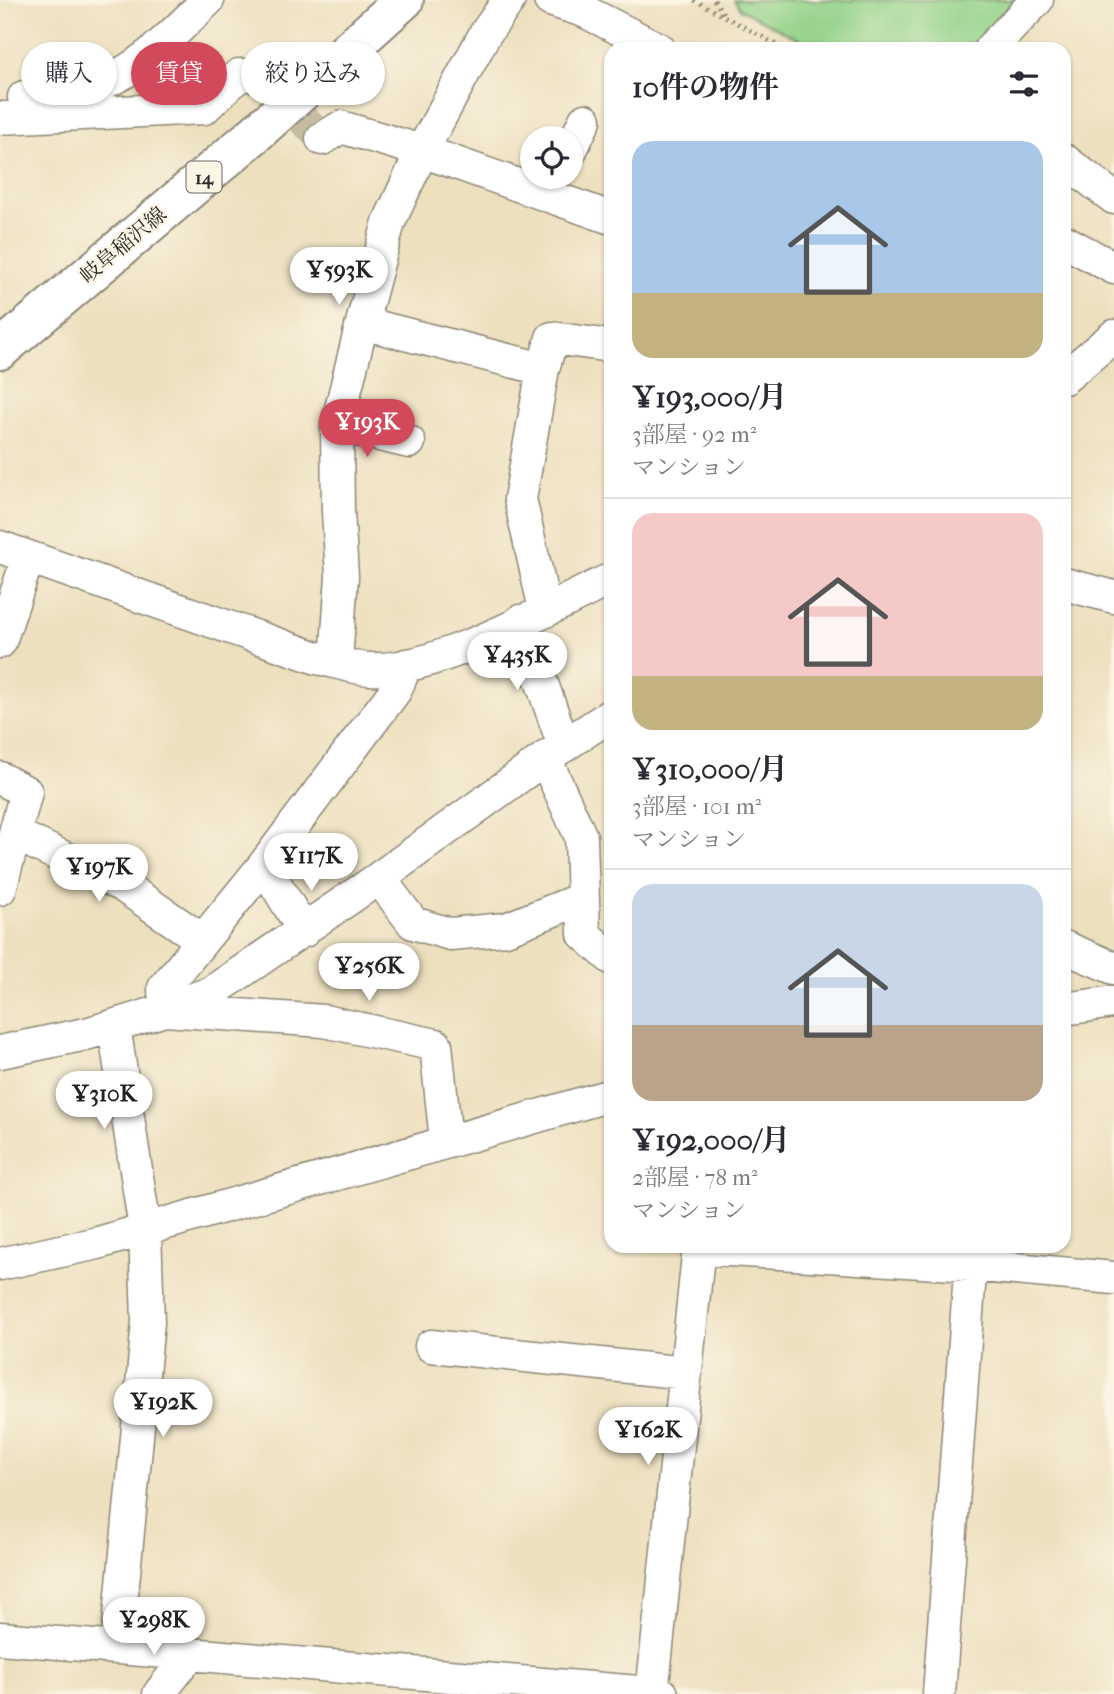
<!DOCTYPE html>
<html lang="ja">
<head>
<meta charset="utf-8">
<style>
  :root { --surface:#fff; --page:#f2f2f3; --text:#2b2b33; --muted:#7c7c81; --line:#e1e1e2; --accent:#d1495b }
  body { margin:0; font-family:"IM FELL French Canon","Noto Serif JP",serif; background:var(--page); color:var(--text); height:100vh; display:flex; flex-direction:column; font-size:26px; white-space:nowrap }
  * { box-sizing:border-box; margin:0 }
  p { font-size:23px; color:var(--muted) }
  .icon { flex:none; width:38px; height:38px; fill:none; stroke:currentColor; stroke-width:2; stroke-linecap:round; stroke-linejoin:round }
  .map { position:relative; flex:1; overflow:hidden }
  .drawer { position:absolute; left:604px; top:42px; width:467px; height:1211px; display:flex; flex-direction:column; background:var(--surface); border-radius:21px; box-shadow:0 2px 5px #0004 }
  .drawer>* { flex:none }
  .hud { position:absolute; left:21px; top:42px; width:478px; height:63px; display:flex; gap:14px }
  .fabs { position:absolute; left:520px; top:126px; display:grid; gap:14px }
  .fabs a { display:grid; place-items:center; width:63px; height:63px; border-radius:50%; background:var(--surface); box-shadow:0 2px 5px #0004; font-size:35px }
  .price { position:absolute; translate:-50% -60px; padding:0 16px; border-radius:24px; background:#fff; color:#222; font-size:23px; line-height:46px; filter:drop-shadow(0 2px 4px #0008) }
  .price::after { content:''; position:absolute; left:50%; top:42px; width:21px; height:16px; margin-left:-10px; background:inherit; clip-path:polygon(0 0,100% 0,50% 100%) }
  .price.active { background:var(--accent); color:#fff }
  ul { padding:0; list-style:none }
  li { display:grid; align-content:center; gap:14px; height:371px; padding:0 28px }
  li+li { border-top:2px solid var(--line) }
  li span { display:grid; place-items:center; height:217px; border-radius:21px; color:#555 }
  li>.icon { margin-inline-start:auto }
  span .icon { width:126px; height:126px; fill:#fffc; stroke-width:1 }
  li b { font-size:30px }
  h2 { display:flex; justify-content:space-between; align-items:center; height:84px; padding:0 28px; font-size:30px }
  .chip { padding:0 24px; border-radius:32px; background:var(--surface); box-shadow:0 2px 5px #0004; font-size:24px; line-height:63px }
  .chip.active { background:var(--accent); color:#fff }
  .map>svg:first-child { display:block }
  .green { fill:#94d38a; stroke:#607f5a; stroke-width:2 }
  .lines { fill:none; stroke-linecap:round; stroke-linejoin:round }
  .minor-tunnel { stroke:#c6bca1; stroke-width:32; stroke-dasharray:32 16; stroke-linecap:butt }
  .minor-casing { stroke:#8c8675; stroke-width:35 }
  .primary-casing { stroke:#8c8675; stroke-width:42 }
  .path { stroke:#8c8675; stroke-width:4.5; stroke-dasharray:2 5; stroke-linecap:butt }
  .minor { stroke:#fff; stroke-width:32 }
  .primary { stroke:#fff; stroke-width:38 }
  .labels { text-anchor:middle; stroke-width:5; stroke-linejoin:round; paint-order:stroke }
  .shield { fill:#fcf5e5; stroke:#6a6863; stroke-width:2 }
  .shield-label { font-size:19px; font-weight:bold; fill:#2b2b2b }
  .street-label { font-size:21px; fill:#2b2b2b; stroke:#fcf5e5 }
</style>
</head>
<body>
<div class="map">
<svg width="1114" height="1694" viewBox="0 0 1114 1694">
  <rect width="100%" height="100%" fill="#fcf5e5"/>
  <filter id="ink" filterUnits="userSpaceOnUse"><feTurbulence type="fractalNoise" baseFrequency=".0143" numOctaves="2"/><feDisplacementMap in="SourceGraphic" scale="14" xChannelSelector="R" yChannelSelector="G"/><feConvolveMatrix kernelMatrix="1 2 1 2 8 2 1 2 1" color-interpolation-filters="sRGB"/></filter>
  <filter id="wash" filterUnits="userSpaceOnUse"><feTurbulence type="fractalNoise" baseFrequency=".00686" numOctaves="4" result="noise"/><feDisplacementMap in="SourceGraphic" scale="28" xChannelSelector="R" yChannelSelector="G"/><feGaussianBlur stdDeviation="1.57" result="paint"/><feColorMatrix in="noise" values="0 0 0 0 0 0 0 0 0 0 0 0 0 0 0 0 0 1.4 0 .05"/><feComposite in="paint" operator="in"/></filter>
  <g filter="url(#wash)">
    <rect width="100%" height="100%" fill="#ede0bf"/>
    <path class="green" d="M734 0H1032L980 49H817L740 9Z"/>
  </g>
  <g filter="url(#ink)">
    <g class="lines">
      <path class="minor-tunnel" d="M260 75 322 139"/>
      <g class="minor-casing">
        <path id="minor" d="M550 0 584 11 659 49
          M990 49 1037 0
          M24 97C48 96 75 94 98 85 142 69 175 31 208 0
          M0 118 204 108 239 75H260
          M322 139 341 127 422 151 611 218
          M570 152 585 120
          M1064 160 1114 198
          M1064 241 1114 268
          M362 323 543 369
          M1064 378 1114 336
          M337 425 409 442
          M0 547 317 658C334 661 352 668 370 669 434 673 551 607 611 579
          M1064 584 1114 597
          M545 610 520 499 543 369 552 338 611 346
          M520 621 564 746
          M0 642 28 558
          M336 662 342 576 338 511 337 425 362 323 389 222 422 151 485 34 509 0
          M406 665 395 691 264 865 164 988 165 1010 324 1021 436 1045 446 1141
          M545 758 581 837 584 934 611 958
          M0 778 26 792 0 889
          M15 834 123 886 202 940
          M264 865 304 931
          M379 878 413 923 450 934 506 929 581 899
          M1064 947 1114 968
          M1064 1009 1114 1002
          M114 1026 145 1229 148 1322 117 1647
          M0 1052 86 1034 165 1010 212 992 379 878 545 758 611 715
          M698 1248 970 1265 1114 1278
          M0 1264 98 1243 611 1095
          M431 1346 686 1373
          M0 1638 662 1694
          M159 1694 190 1654
          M652 1694 699 1246
          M939 1694 972 1246"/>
      </g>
      <g class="primary-casing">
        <path id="primary" d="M0 350 254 135 404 0"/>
      </g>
      <path class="path" d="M694 0 785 49
        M714 0 725 16"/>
      <use href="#minor" class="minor"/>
      <use href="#primary" class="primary"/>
    </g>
  </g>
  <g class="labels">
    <rect class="shield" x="186.5" y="161.5" width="35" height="31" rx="5"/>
    <g class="shield-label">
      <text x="204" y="184">14</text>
    </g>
    <g class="street-label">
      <text transform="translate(123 245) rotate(-40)" y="7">岐阜稲沢線</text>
    </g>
  </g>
</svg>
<div class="fabs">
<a><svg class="icon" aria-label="locate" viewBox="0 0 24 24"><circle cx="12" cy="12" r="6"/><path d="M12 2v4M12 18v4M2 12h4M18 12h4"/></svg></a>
</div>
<b class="price" style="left:339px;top:307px">¥593K</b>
<b class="price active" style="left:367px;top:459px">¥193K</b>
<b class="price" style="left:517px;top:692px">¥435K</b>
<b class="price" style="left:311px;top:893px">¥117K</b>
<b class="price" style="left:99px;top:904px">¥197K</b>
<b class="price" style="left:369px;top:1003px">¥256K</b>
<b class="price" style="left:104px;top:1131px">¥310K</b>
<b class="price" style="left:163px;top:1439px">¥192K</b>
<b class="price" style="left:648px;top:1467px">¥162K</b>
<b class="price" style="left:154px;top:1657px">¥298K</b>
<div class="hud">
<a class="chip">購入</a>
<a class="chip active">賃貸</a>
<a class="chip">絞り込み</a>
</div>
<section class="drawer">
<h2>10件の物件<svg class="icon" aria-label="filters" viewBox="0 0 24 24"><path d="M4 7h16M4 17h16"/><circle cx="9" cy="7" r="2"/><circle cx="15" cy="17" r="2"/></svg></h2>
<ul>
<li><span style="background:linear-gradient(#a9c7e8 70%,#c2b280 0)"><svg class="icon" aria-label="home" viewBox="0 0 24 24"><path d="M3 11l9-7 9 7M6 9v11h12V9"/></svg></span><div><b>¥193,000/月</b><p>3部屋 · 92 m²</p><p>マンション</p></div></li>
<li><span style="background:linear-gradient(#f6c9c9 75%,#c2b280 0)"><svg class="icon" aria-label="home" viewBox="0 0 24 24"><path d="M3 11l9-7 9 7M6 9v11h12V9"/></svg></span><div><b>¥310,000/月</b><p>3部屋 · 101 m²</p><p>マンション</p></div></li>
<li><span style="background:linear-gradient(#c9d6e8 65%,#b9a48a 0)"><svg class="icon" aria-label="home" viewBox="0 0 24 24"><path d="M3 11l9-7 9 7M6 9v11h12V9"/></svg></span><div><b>¥192,000/月</b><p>2部屋 · 78 m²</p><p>マンション</p></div></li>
</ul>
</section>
</div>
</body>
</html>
